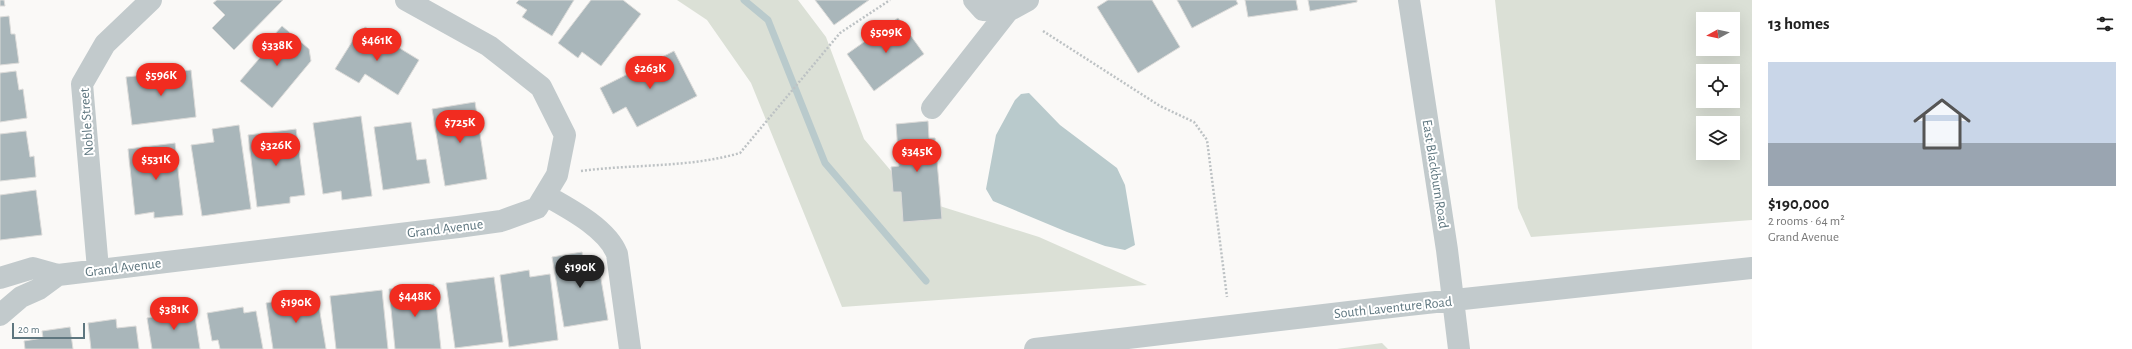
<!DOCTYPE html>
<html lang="en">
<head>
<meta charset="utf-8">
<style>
  :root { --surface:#fff; --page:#f6f6f6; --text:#222; --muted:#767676; --line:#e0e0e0; --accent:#f12c20 }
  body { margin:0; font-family:"Alegreya Sans",sans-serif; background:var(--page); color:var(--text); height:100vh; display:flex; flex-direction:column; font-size:15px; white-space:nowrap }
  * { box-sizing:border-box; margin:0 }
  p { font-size:13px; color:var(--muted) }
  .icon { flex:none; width:22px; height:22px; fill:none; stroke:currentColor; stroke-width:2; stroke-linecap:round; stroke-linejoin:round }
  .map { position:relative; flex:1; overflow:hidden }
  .sheet { display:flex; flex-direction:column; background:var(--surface); width:380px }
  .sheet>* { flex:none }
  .needle { width:26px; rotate:262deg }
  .fabs { position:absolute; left:1696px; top:12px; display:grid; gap:8px }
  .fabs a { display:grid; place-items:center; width:44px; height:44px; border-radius:0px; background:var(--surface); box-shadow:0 4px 16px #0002; font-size:20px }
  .scale { position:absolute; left:12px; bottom:10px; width:73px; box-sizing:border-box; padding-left:4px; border:2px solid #5e767f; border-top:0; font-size:11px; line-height:14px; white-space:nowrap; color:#5e767f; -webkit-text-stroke:3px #fff; paint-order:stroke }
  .price { position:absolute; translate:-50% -34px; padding:0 9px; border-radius:14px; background:var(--accent); color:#fff; font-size:13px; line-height:26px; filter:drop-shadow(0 1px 2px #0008) }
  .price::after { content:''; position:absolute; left:50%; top:24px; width:12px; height:9px; margin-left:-6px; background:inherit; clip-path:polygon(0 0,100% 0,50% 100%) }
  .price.active { background:#222; color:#fff }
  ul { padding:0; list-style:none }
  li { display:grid; align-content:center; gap:8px; height:212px; padding:0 16px }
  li+li { border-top:1px solid var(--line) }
  li span { display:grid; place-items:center; height:124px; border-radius:0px; color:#555 }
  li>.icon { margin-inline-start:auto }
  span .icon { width:72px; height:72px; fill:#fffc; stroke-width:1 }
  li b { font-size:17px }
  h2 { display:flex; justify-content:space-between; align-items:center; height:48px; padding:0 16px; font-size:17px }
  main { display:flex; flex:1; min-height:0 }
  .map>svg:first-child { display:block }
  .green { fill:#dbe0d6; fill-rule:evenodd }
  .water { fill:#b9cacc }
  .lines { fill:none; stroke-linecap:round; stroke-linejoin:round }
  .stream { stroke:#b9cacc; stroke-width:7 }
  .building { fill:#a9b6ba; stroke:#dcdbd9 }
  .path { stroke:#bdc2c4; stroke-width:2.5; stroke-dasharray:2 2; stroke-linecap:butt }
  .minor { stroke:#c2cacc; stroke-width:22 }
  .labels { text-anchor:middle; stroke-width:4; stroke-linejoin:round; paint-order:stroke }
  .street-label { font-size:14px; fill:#5e767f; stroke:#fff }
</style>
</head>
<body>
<main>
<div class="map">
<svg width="1752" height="349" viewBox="0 0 1752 349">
  <rect width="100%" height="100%" fill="#faf9f7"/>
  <path class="green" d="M677 0H798L826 37 864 139 914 198 1039 237 1147 285 842 307 751 83 707 20Z
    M1495 0H1752V220L1531 237 1518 208ZM1703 19H1733V49H1703ZM1703 71H1733V101H1703ZM1703 123H1733V153H1703Z
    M1382 343 1388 349H1337Z"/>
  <path class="water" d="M1029 93 1060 125 1117 168 1125 185 1135 245 1125 250 1105 246 1067 232 993 201 986 189 996 135 1015 100 1021 94Z"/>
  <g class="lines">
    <path class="stream" d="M744 0 768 20 825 163 926 281"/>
  </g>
  <path class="building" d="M0 0H4L5 6H0Z
    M217 0H283L234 50 212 28 225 15 213 3Z
    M519 0H574L552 36 522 17 527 10 516 3Z
    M591 0H623L641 14 601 66 582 52 578 58 558 43Z
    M815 0H869L834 25Z
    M1108 0H1152L1180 47 1138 73 1097 7Z
    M1177 0H1236L1238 4 1192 28Z
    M1245 0H1296L1298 10 1248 17Z
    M1308 0H1357V2L1310 11Z
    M9 16 11 34H15L19 63 0 65V17Z
    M898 18 924 54 874 91 847 54Z
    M282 26 309 49 311 61 272 108 240 81 264 53 261 50Z
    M365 27 419 60 398 95 365 74 359 83 335 69 355 37 358 39Z
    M674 51 697 96 637 127 626 107 613 114 600 88Z
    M191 70 196 117 132 125 126 77Z
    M16 71 19 90 23 89 27 118 0 122V73Z
    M475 102 487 179 445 186 432 109Z
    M361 116 372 196 342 200 341 191 323 194 313 123Z
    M928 121 929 138H935L942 219 903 222 901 192H893L891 167 899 166 896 124Z
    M411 122 417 160 426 159 430 183 383 190 374 127Z
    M239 125 251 209 202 216 191 145 214 142 212 129Z
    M296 129 305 195 290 197V203L257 207 248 135Z
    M26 131 30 157 34 156 36 177 0 181V134Z
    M175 143 183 215 154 218V212L135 215 128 149Z
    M36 190 42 235 0 240V195Z
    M582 252 583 259 597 256 608 320 564 327 552 257Z
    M529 270 530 277 550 274 558 340 509 347 500 275Z
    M494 277 503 342 455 348 446 283Z
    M434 284 441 349H395L389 289Z
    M382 290 388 349H336L330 296Z
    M317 294 326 349H273L266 303Z
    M243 307 244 313 256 311 263 349H220L218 340 212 341 207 313Z
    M194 310 200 349H152L147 318Z
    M116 319 117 328 136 326 139 349H91L88 323Z
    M70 327 73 349H25L24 341 43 338 42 331Z"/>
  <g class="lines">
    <path class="path" d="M1043 31 1160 106 1194 122 1207 140 1227 297
      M581 171C633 164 688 168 740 153L840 33 890 0"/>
    <path class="minor" d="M974 0 983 10 1008 11 1028 0
      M1409 0 1447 250 1459 349
      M932 108 1008 11
      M545 195C568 208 607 228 617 254L630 349
      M98 269 82 84 105 44 151 0
      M0 278 33 268 58 275 458 227 501 221 537 208 557 175 565 135 541 87 489 46 406 0
      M0 315 21 297 39 289 58 275
      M1035 349 1408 305 1752 268"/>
  </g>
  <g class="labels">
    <g class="street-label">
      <text transform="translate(86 122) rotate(-94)" y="5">Noble Street</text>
      <text transform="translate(1436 174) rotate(81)" y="5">East Blackburn Road</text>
      <text transform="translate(445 228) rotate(-7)" y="5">Grand Avenue</text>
      <text transform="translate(123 267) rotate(-7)" y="5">Grand Avenue</text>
      <text transform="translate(1393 307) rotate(-6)" y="5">South Laventure Road</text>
    </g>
  </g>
</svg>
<div class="fabs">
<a><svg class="needle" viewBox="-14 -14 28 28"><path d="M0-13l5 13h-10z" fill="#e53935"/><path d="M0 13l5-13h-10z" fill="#767676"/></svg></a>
<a><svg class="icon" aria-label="locate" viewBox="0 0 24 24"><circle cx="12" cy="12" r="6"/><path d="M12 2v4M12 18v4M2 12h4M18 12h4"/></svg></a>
<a><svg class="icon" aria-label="layers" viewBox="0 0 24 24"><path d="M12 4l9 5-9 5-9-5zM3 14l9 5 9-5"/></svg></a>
</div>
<div class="scale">20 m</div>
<b class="price" style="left:886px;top:54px">$509K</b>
<b class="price" style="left:377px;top:62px">$461K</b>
<b class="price" style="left:277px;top:67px">$338K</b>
<b class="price" style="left:650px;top:90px">$263K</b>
<b class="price" style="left:161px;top:97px">$596K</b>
<b class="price" style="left:460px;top:144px">$725K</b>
<b class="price" style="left:276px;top:167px">$326K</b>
<b class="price" style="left:917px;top:173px">$345K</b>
<b class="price" style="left:156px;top:181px">$531K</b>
<b class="price active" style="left:580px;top:289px">$190K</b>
<b class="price" style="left:415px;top:318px">$448K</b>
<b class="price" style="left:296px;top:324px">$190K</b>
<b class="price" style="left:174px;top:331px">$381K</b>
</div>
<section class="sheet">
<h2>13 homes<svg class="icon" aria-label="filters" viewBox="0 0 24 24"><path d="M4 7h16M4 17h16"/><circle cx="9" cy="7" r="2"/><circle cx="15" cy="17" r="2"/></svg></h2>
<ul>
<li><span style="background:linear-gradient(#c9d6e8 65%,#9aa5b1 0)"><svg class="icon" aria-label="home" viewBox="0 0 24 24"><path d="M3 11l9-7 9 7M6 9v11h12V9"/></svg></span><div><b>$190,000</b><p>2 rooms · 64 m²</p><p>Grand Avenue</p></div></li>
</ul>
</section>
</main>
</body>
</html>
